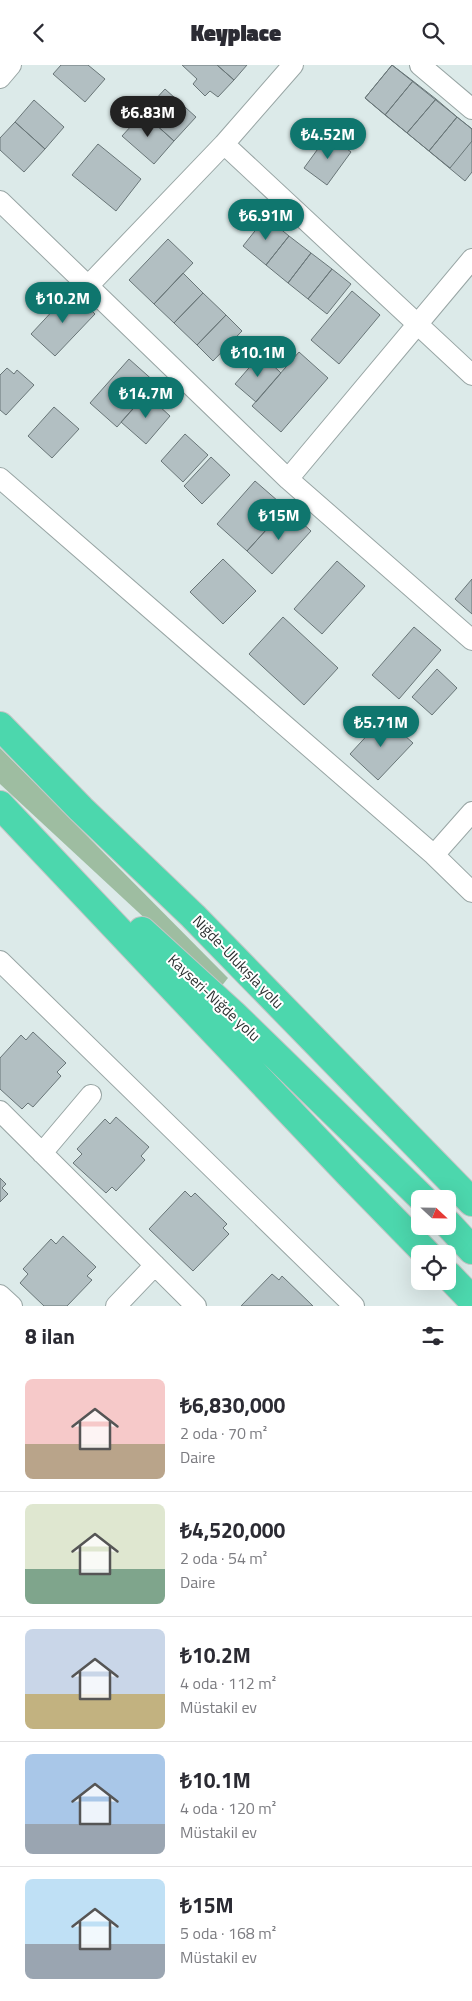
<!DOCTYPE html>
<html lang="tr">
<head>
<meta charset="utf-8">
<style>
  :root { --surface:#fff; --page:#f7f7f7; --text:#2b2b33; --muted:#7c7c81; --line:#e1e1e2; --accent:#0f766e }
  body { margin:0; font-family:"Titillium Web",sans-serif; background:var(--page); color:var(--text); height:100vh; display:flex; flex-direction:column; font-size:19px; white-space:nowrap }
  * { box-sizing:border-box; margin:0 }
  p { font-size:16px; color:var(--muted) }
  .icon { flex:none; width:28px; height:28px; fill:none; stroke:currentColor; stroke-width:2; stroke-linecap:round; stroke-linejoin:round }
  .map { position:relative; height:1241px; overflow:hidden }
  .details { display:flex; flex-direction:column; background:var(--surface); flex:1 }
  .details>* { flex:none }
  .needle { width:32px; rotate:112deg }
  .controls { position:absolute; left:411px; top:1125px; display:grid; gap:10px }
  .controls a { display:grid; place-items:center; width:45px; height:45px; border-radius:8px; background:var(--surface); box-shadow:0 5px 20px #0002; font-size:25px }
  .price { position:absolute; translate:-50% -42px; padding:0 11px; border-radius:18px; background:var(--accent); color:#fff; font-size:16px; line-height:32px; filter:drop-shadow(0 1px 2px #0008) }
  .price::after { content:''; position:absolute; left:50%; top:30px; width:15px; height:11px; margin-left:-8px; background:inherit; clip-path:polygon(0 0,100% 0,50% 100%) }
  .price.active { background:#222; color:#fff }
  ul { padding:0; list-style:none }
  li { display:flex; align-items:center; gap:15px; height:125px; padding:0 25px }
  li+li { border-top:1px solid var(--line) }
  li span { display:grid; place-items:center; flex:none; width:140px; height:100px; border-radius:8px; color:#555 }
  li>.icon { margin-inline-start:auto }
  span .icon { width:60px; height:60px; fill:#fffc; stroke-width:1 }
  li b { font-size:21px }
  h2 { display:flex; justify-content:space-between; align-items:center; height:60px; padding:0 25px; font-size:21px }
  header { display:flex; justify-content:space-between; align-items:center; height:65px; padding:0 25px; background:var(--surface); font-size:22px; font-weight:800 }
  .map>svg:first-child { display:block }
  .green { fill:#9ebda1 }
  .building { fill:#b2bfc2; stroke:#697678 }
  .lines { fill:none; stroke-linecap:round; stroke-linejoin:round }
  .minor-casing { stroke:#98a5a4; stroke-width:22 }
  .highway-casing { stroke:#c4c5c5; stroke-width:30 }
  .minor { stroke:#fff; stroke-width:20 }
  .highway { stroke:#4cd7ad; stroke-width:28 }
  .labels { text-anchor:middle; stroke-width:4; stroke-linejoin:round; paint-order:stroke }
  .street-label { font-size:15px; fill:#2c3131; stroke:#fff }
</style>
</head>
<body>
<header><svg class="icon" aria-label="back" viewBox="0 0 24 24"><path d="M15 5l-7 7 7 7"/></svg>Keyplace<svg class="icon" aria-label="search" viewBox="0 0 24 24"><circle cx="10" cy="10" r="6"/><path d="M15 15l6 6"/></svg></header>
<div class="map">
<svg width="472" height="1241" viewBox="0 0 472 1241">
  <rect width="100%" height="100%" fill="#dceae9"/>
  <path class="green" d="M0 683 228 913 220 923 0 719Z"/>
  <path class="building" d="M61 0H88L105 14 85 37 53 9Z
    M182 0H217L234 15 218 32 210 26 205 31 193 19 197 14Z
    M217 0H247L234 15Z
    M392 0 413 16 385 50 365 33Z
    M392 0 472 64V107L465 116 365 33Z
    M413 16 436 34 407 68 385 50Z
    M165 24 196 52 174 76 143 48Z
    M436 34 457 52 429 86 407 68Z
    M34 35 64 62 45 84 15 57Z
    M143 48 174 76 154 99 122 71Z
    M457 52 472 64V76L450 103 429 86Z
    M15 57 45 84 24 107 0 85V73Z
    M328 70 351 87 327 120 304 103Z
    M98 79 141 114 116 146 72 110Z
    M266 152 289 171 266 200 243 181Z
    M289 171 311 188 288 218 266 200Z
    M168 174 193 198 154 239 129 215Z
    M311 188 332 204 308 234 288 218Z
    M332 204 351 219 327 249 308 234Z
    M183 208 203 228 174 258 154 239Z
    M71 226 95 249 55 291 31 269Z
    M352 226 380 250 339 299 311 275Z
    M203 228 226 250 197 280 174 258Z
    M226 250 242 266 213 296 197 280Z
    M299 287 328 313 281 367 252 341Z
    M261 289 281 308 256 337 235 319Z
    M129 294 156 318 117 362 90 338Z
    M7 303 14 309 17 305 34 320 6 350 0 345V310Z
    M146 329 170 351 146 379 121 357Z
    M54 342 79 364 52 393 28 371Z
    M185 369 208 390 183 417 161 396Z
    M211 392 230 410 202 439 184 421Z
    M255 416 286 443 247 486 217 459Z
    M286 443 311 466 272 509 247 486Z
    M223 494 256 526 223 559 190 527Z
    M337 496 365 521 322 569 294 544Z
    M472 514V549L455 534Z
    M283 552 338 603 304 640 249 589Z
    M414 562 441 585 399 634 372 610Z
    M437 604 457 623 432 650 412 632Z
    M384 652 413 678 378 715 350 689Z
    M33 967 66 998 57 1007 61 1011 33 1042 28 1038 22 1044 0 1024V993L21 970 26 975Z
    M116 1052 149 1082 141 1091 145 1095 116 1126 112 1122 106 1128 73 1098 82 1089 77 1084 105 1054 110 1059Z
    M0 1113 6 1119 2 1123 8 1129 0 1137Z
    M185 1126 191 1132 195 1128 227 1159 223 1163 229 1169 193 1206 149 1164Z
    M63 1171 96 1202 87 1211 92 1215 67 1241H44L20 1218 28 1209 23 1204 51 1174 56 1179Z
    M272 1209 279 1215 282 1211 313 1241H241Z"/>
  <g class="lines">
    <g class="minor-casing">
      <path id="minor" d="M293 0 224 79 472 310
        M420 0 472 44
        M0 13 11 0
        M0 136 288 414 472 575
        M88 221 224 79
        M0 413 434 790 472 827
        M288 414 472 194
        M434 790 472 747
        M0 896 354 1241
        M0 1046 196 1241
        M42 1088 91 1030
        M0 1230 12 1241
        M116 1241 155 1200"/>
    </g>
    <g class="highway-casing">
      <path id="highway" d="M0 661 81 744 193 851 472 1137
        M0 740 349 1109 427 1189
        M142 866 233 949 423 1134
        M448 1159 472 1185
        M448 1210 472 1235"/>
    </g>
    <use href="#minor" class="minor"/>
    <use href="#highway" class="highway"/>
  </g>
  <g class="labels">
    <g class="street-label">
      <text transform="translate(238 897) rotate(46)" y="5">Niğde-Ulukışla yolu</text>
      <text transform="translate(214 933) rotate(43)" y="5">Kayseri-Niğde yolu</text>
    </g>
  </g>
</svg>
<div class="controls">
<a><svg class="needle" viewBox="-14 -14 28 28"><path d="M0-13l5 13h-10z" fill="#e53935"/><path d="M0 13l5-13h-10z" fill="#7c7c81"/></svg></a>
<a><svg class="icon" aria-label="locate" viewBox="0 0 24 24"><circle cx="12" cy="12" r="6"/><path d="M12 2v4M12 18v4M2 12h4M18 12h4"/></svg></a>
</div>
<b class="price active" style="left:148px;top:73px">₺6.83M</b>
<b class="price" style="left:328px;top:95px">₺4.52M</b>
<b class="price" style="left:266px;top:176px">₺6.91M</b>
<b class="price" style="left:63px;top:259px">₺10.2M</b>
<b class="price" style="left:258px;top:313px">₺10.1M</b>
<b class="price" style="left:146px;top:354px">₺14.7M</b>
<b class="price" style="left:279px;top:476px">₺15M</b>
<b class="price" style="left:381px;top:683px">₺5.71M</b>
</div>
<section class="details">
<h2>8 ilan<svg class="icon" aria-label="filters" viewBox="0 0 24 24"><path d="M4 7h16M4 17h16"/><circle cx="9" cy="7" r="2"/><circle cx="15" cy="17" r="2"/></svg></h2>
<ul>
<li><span style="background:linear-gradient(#f6c9c9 65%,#b9a48a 0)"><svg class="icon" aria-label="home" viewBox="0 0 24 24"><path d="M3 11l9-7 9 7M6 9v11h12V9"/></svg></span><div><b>₺6,830,000</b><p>2 oda · 70 m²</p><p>Daire</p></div></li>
<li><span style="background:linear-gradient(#dfe7d0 65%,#7fa58c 0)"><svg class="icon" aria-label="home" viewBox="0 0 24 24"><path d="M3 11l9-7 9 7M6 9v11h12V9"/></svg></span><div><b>₺4,520,000</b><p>2 oda · 54 m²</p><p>Daire</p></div></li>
<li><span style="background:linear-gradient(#c9d6e8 65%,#c2b280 0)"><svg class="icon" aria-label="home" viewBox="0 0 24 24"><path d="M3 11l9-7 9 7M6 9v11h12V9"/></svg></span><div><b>₺10.2M</b><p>4 oda · 112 m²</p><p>Müstakil ev</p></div></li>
<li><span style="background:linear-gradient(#a9c7e8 70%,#9aa5b1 0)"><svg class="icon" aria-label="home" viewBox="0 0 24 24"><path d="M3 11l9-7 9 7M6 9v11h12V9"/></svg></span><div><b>₺10.1M</b><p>4 oda · 120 m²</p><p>Müstakil ev</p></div></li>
<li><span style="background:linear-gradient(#bfe0f5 65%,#9aa5b1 0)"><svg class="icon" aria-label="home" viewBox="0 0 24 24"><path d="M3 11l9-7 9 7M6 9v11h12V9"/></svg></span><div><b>₺15M</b><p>5 oda · 168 m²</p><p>Müstakil ev</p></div></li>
</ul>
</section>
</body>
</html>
